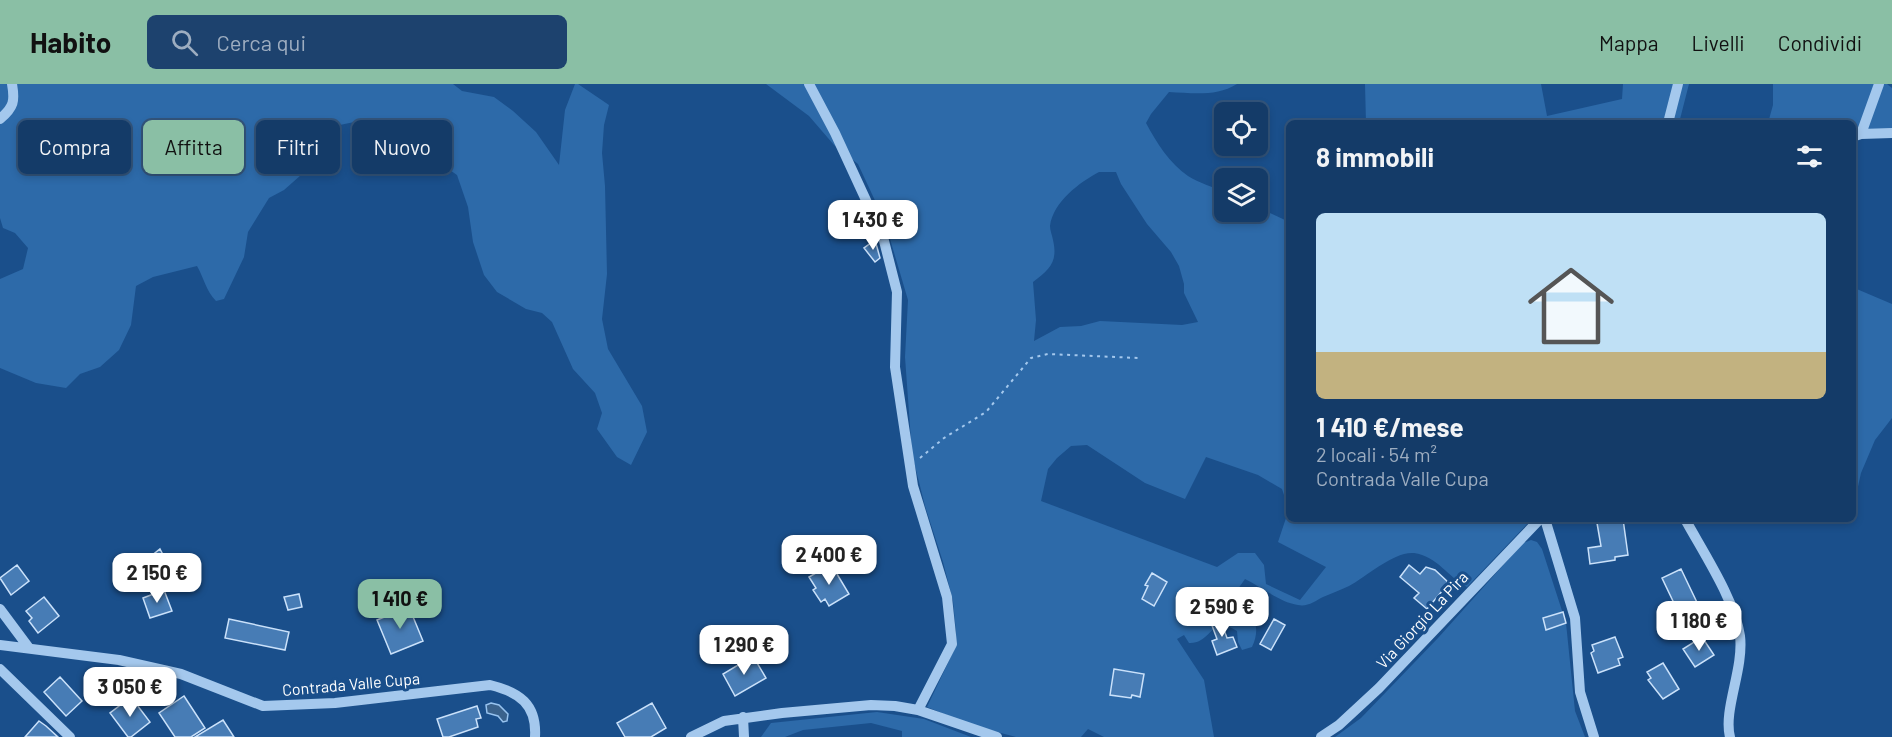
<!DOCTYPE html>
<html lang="it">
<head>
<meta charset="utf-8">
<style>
  :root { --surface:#143b68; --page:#1d426e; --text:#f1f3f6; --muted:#9dadc0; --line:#33557c; --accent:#8abfa5 }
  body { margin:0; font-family:Barlow,sans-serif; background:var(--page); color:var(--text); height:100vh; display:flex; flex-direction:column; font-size:22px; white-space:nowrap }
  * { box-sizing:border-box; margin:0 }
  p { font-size:20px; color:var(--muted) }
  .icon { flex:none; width:33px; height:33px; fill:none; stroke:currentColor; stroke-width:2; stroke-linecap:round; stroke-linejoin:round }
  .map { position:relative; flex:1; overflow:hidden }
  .details { position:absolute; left:1286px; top:36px; width:570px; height:402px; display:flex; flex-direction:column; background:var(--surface); border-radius:9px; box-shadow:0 3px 9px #0003,0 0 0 2px var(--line) }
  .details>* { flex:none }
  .top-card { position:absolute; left:18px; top:36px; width:570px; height:54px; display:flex; gap:12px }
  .tools { position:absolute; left:1214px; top:18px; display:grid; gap:12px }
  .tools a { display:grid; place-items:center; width:54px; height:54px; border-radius:9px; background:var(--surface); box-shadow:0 3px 9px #0003,0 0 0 2px var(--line); font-size:30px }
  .price { position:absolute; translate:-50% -51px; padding:0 14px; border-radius:12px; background:#fff; color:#222; font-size:20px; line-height:39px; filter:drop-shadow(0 2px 3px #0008) }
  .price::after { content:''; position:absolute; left:50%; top:36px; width:18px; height:14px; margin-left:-9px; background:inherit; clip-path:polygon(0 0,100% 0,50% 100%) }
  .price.on { background:var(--accent); color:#111 }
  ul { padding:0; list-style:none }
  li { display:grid; align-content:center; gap:12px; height:318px; padding:0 30px }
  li+li { border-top:2px solid var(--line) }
  li span { display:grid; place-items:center; height:186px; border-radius:9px; color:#555 }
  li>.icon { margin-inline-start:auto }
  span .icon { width:108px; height:108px; fill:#fffc; stroke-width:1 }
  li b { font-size:26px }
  h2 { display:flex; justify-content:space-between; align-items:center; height:72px; padding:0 30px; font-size:26px }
  .pill { padding:0 21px; border-radius:9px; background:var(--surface); box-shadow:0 3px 9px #0003,0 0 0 2px var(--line); font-size:21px; line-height:54px }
  .pill.on { background:var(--accent); color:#111 }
  header { display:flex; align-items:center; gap:36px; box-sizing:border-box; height:84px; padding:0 30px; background:var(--accent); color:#111 }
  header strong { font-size:28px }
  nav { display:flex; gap:33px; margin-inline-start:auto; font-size:21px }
  .search { width:420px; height:54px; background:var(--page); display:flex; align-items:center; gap:15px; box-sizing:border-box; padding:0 21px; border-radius:9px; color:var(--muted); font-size:22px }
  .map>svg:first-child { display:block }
  .green { fill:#2d6aa9; fill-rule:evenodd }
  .water { fill:#3a628c; stroke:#97c3ef; stroke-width:1.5 }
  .building { fill:#477cb5; stroke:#cae1fa; stroke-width:1.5 }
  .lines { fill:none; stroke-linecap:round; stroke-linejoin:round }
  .path { stroke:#a4c8ed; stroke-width:2; stroke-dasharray:3 4.5; stroke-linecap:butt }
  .minor { stroke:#a4c8ed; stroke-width:10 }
  .labels { text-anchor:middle; stroke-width:6; stroke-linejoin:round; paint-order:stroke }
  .street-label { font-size:16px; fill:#fff; stroke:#1a4f8b }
</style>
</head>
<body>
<header>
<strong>Habito</strong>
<div class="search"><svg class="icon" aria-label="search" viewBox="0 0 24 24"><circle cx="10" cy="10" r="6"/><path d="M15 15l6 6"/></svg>Cerca qui</div>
<nav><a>Mappa</a><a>Livelli</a><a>Condividi</a></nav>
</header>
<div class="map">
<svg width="1892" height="653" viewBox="0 0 1892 653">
  <rect width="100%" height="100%" fill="#1a4f8b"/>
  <path class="green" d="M0 0H453L462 7 494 13 513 27 536 48 559 81 565 26 575 0H578L609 21 604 41 602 69 605 102 607 190 602 235 608 265 642 322 647 348 631 381 617 373 597 345 602 329 595 309 573 285 552 238 542 229 526 225 497 208 484 191 473 158 468 123 457 91 378 37H359L335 42 321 56 314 74 301 91 284 106 269 114 248 148 244 173 224 215 216 217C206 207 204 194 197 182L153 193 136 202 131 241 119 266 100 283 80 290 66 304 36 299 0 284V195L23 185 28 164 15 149 3 144 0 134Z
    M766 0H1237C1216 13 1192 9 1169 8L1151 30 1146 39C1156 58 1170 80 1188 92 1199 99 1213 103 1224 108V128H1257V123L1285 136V149L1288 157V423L1282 405 1258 391 1206 373 1185 415 1145 399 1087 361 1071 362 1057 374 1048 385 1041 417 1217 483 1238 469H1255L1264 481 1266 500 1300 516 1326 483 1278 458 1288 428V435H1532L1467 503C1448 493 1437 472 1414 469 1394 467 1366 493 1349 502 1341 506 1332 509 1323 513 1315 517 1308 523 1298 521 1279 518 1262 503 1245 495L1233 512C1251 527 1263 539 1252 563L1242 566 1238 558 1237 547C1210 530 1212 560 1189 559L1184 551 1177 555 1204 596 1214 653H1104L1088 645 1081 653H1016L971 641 927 623 955 564 956 548 953 517 943 478 925 422 912 370 905 273 908 216 885 138 858 80 834 61 809 32ZM1099 88H1116L1121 100 1147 140 1171 168 1179 182 1184 200V209L1198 238 1182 241 1100 237 1081 242 1060 243 1034 257 1036 236 1033 198C1050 185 1058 178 1053 156 1052 151 1050 146 1050 142 1053 118 1080 98 1099 88Z
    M1365 0H1541L1547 32 1622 15 1623 0H1689L1679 39H1366Z
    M1773 0H1887L1892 4V46L1867 47 1853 59 1852 39H1768L1773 21Z
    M1852 203 1892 220V334L1875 356 1861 389 1853 425Z
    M1531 456 1537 458 1542 465 1566 539 1575 627 1585 653H1335L1361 634 1438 554 1523 459Z
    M877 628 924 635 971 653H902V647L871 639 803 646 785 653H761L771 639Z"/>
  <path class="water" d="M491 619 499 621 508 630 507 637 503 638 498 632 487 629 486 621Z"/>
  <path class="building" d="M875 156 880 174 875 178 864 164Z
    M1623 435 1628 471 1615 473V476L1590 480 1588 464 1601 462 1597 439Z
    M160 465 170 484 153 494 141 480Z
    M831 480 849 510 829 522 825 515 821 518 813 506 816 504 809 493Z
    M17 481 29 497 11 511 0 494Z
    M1409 481 1420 490 1426 483 1435 486 1449 499 1427 525 1414 514 1419 509 1400 493Z
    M1681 485 1702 529 1683 538 1662 494Z
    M1152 489 1167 498 1154 522 1142 515 1148 502 1145 501Z
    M164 506 172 527 150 534 143 514Z
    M299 510 302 523 288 526 284 513Z
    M44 513 59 532 38 549 29 537 32 534 26 527Z
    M409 523 423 557 391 570 377 536Z
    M1563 528 1566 539 1546 546 1543 534Z
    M1219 532 1227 554 1233 553 1237 563 1217 571 1212 557 1217 555 1210 536Z
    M229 535 289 548 285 566 225 554Z
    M1274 535 1285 541 1271 566 1260 560Z
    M1615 553 1623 573 1618 575 1620 581 1598 589 1591 569 1594 567 1592 561Z
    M1702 553 1714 571 1695 583 1683 565Z
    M753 572 766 594 735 612 723 590Z
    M1663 579 1679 605 1663 615 1648 596 1651 594 1647 588Z
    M1114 585 1144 590 1140 613 1132 611 1131 614 1110 611Z
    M60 593 82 617 66 632 44 608Z
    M184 612 205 644 191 653H175L159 629Z
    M131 613 150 638 131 653H128L110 629Z
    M652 619 666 644 651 653H625L617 639Z
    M477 622 481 634 476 635 478 643 449 653H443L437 635Z
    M223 636 234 653H195Z
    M39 637 46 642 58 653H25Z"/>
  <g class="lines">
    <path class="path" d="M920 374 944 354 986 328 1031 274 1048 270 1138 274"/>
    <path class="minor" d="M809 0 835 49 883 153 897 208 895 283 913 402 947 513 952 560 918 626
      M0 35C14 23 15 17 12 0
      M1668 39 1678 0
      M1861 50 1892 49
      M1852 53 1861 50 1879 0
      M1545 435 1575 534 1580 608 1594 653
      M1685 435C1703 468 1735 516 1740 552 1744 585 1723 626 1730 653
      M0 525 29 564
      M0 561 119 576 181 590 263 622 335 619 490 601C519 608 537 620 535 653
      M0 585 70 653
      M743 633 744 653
      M691 653 724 637 782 629 871 621 895 622 918 626 997 653
      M1321 653 1339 641 1379 604 1540 435"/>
  </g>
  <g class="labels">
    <g class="street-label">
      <text transform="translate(1422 536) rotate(-47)" y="6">Via Giorgio La Pira</text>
      <text transform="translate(351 600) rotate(-5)" y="6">Contrada Valle Cupa</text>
    </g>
  </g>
</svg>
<div class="tools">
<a><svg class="icon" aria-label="locate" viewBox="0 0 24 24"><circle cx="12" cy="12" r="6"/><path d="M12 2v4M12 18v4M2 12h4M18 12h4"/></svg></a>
<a><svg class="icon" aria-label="layers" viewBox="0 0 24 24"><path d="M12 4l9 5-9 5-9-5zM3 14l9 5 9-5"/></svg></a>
</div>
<b class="price" style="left:873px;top:167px">1 430 €</b>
<b class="price" style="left:829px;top:502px">2 400 €</b>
<b class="price" style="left:157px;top:520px">2 150 €</b>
<b class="price on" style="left:400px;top:546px">1 410 €</b>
<b class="price" style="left:1222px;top:554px">2 590 €</b>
<b class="price" style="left:1699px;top:568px">1 180 €</b>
<b class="price" style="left:744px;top:592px">1 290 €</b>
<b class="price" style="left:130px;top:634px">3 050 €</b>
<div class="top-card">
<a class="pill">Compra</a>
<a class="pill on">Affitta</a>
<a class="pill">Filtri</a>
<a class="pill">Nuovo</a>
</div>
<section class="details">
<h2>8 immobili<svg class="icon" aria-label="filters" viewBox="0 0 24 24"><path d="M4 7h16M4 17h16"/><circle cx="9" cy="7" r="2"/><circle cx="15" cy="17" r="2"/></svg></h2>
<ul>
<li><span style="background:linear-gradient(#bfe0f5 75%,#c2b280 0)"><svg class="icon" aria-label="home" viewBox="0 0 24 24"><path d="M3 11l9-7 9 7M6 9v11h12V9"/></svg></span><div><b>1 410 €/mese</b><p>2 locali · 54 m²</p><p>Contrada Valle Cupa</p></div></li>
</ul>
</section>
</div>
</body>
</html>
